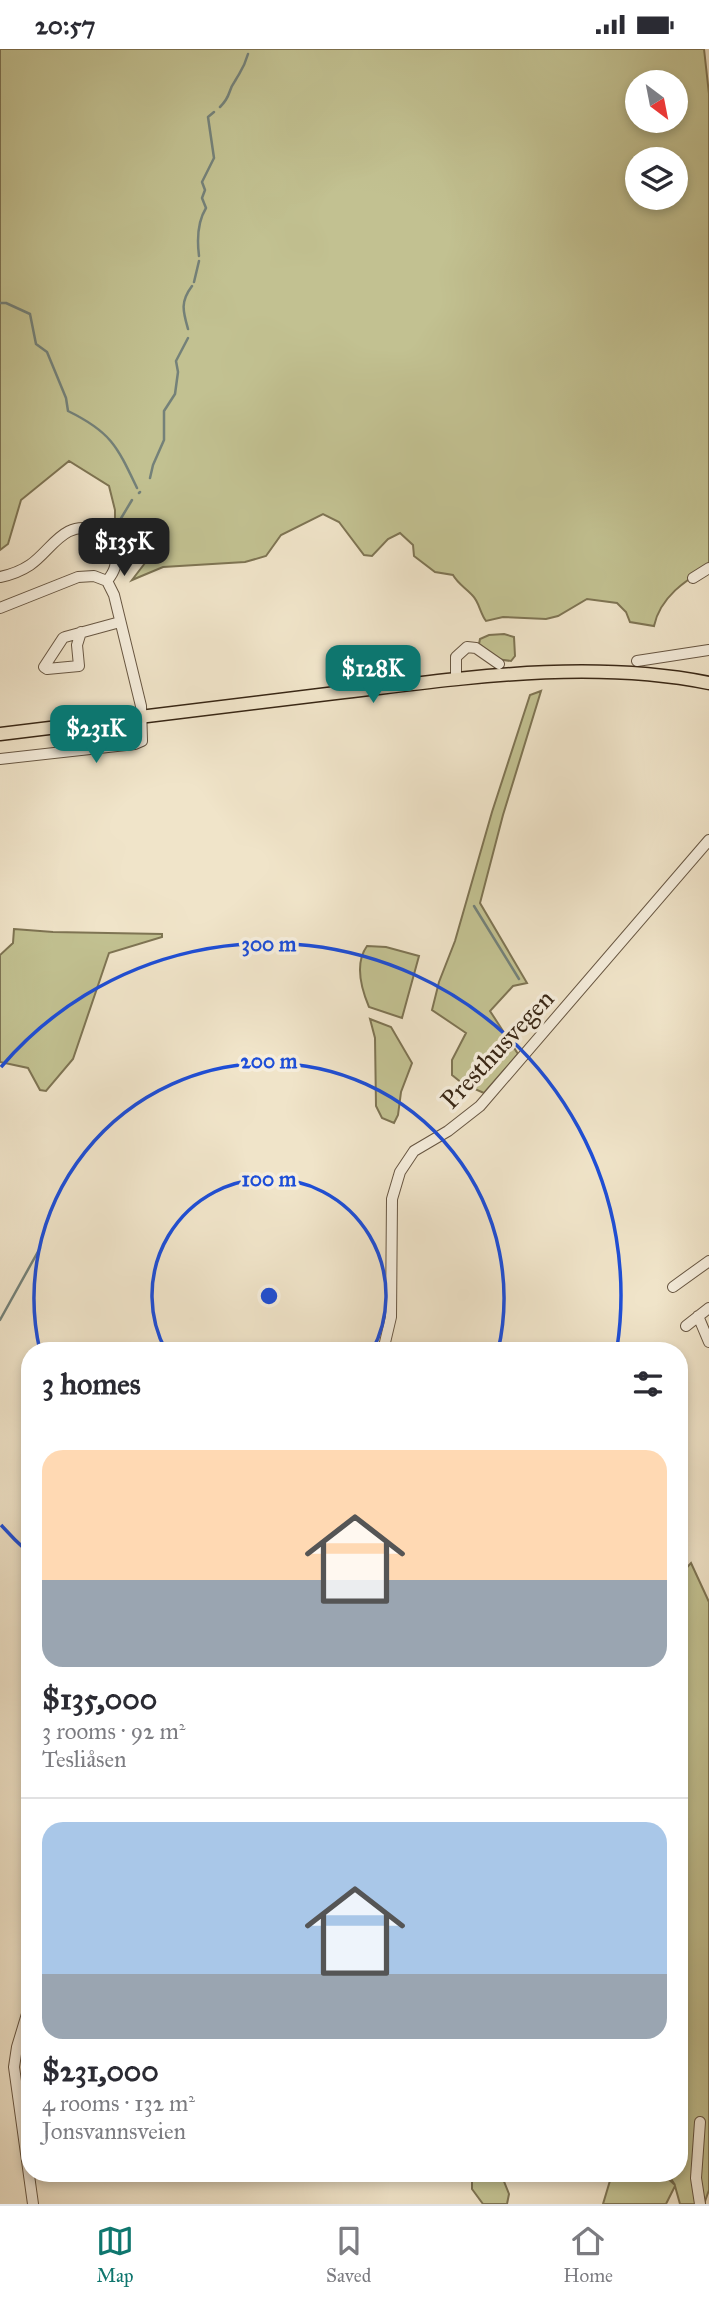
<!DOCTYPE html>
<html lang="en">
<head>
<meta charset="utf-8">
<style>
  :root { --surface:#fff; --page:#f7f7f7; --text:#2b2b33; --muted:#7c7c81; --line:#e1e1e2; --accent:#0f766e }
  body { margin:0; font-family:"IM FELL Great Primer",serif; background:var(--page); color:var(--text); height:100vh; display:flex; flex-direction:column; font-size:26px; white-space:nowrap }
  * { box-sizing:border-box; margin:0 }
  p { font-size:23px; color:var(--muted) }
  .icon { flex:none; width:38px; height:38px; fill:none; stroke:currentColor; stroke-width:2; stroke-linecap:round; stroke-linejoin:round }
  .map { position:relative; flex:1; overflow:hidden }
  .panel { position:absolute; left:21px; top:1293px; width:667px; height:840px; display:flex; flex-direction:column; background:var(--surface); border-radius:28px; box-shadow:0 4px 10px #0003 }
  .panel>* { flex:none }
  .needle { width:46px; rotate:148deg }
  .buttons { position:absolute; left:625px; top:21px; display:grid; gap:14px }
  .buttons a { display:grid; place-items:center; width:63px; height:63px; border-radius:50%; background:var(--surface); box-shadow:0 4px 10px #0003; font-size:35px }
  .price { position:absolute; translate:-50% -60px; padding:0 16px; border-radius:14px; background:var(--accent); color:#fff; font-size:23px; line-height:46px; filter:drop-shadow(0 2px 4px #0008) }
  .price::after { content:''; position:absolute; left:50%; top:42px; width:21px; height:16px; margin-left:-10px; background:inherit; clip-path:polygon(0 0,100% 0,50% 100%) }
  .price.on { background:#222; color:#fff }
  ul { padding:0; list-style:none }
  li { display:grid; align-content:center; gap:14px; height:371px; padding:0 21px }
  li+li { border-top:2px solid var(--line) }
  li span { display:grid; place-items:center; height:217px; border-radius:21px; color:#555 }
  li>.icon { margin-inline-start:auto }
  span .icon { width:126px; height:126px; fill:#fffc; stroke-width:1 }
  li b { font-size:30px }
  h2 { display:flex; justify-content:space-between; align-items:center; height:84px; padding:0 21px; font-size:30px }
  .status { display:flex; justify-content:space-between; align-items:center; height:49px; padding:0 35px; background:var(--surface); direction:ltr }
  .status svg { height:19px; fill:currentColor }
  .menu { display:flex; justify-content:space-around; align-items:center; height:98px; border-top:2px solid var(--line); background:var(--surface); font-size:19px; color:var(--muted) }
  .menu a { display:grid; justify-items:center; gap:4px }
  .menu .on { color:var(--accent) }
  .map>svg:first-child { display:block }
  .green { fill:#c2c191; stroke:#7e7453; stroke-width:2; fill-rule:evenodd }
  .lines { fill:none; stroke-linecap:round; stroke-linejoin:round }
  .stream { stroke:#748179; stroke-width:2.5 }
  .minor-casing { stroke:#675642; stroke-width:12 }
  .major-casing { stroke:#392715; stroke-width:15 }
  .minor { stroke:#f5eddc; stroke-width:10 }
  .major { stroke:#f0e4c9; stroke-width:12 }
  .ring { fill:none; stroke:#1d4ed8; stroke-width:3.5 }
  .labels { text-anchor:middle; stroke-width:7; stroke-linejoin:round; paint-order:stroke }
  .street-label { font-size:26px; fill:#392715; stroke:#f5eddc }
  .centre { fill:#1d4ed8; stroke:#f5eddc; stroke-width:3.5 }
  .ring-label { font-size:21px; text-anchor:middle; font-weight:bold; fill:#1d4ed8; stroke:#f5eddc; stroke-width:7; stroke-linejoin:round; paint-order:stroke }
</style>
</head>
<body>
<div class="status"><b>20:57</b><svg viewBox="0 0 49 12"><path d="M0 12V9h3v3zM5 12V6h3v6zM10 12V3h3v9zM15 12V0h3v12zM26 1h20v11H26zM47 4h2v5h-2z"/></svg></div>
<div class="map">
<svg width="709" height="2155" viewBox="0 0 709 2155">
  <rect width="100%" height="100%" fill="#f0e4c9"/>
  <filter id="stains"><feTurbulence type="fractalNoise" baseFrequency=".00286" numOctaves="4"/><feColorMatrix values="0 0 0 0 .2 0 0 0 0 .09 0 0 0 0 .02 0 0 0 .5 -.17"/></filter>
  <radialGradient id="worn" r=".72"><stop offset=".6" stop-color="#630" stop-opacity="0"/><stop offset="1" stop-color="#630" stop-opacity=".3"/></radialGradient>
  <path class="green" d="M0 0H704L709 45V517C686 531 660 548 654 577L630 573 626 563 617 554 587 550 558 567 546 570 503 568 486 572C480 564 479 553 473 547 466 539 458 535 453 526L435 523 414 507 413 496 400 484 388 490 372 507 364 506 339 473 323 465 281 486 266 507 245 513 163 518 132 531 155 501 154 491 148 480 123 490 115 487V461L109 437 69 412 21 451 8 495 0 501ZM637 33H676V72H637ZM637 110H676V149H637Z
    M504 585 514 588 515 607 511 612 496 610 479 595 480 590 489 586Z
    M541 642 503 766 480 854 527 934 513 937 490 962 518 1005 484 1044 463 1035 452 1026V1011L466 984 432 961 439 933 455 892 492 763 530 646Z
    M14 880 53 883 162 885V888L109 904 73 1010 46 1042 40 1041 28 1019 0 1013V906L13 894Z
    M367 897 386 898 419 907 402 969 369 958C361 939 354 915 367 897Z
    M370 970 391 978 412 1014 401 1043 398 1066 394 1074 382 1069 376 1057 375 989Z
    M691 1514 709 1553V2141L704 2155H680L675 2137 666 2155H603L612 2125H663L675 2136 668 2125 679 2124V1527Z
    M472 2125H501L509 2145 507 2155H483L472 2140Z"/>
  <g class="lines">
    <path class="stream" d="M220 58C232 46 227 43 235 32 242 20 244 19 248 5
      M199 207C197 191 198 172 206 159L202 149 205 141 202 133 214 109 208 68 214 63
      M194 233 199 212
      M0 254H6L30 265 36 295 47 303 66 349 68 362C111 383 117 397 137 439
      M188 280C183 262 180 253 192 237
      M150 429 153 416 164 391V362L175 345 178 323 176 312 188 289
      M139 444 140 443
      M117 476 132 451
      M474 857 519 930
      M0 1271 40 1199"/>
    <g class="minor-casing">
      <path id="minor" d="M0 528C10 526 21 522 30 516 52 501 64 469 98 482 106 486 112 493 114 502 118 514 115 522 107 532
        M693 529 709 519
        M0 559 78 528 94 527 107 532 114 546 141 657 142 692 135 695 0 710
        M81 583 77 596 79 617 47 620 44 618 63 589 65 588 120 573
        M637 612 709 601
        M456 631V608L467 598 476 599 499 615
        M673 1238 709 1212
        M698 1267 709 1293
        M686 1277 709 1259
        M383 1302 391 1268 392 1150 400 1123 414 1102 448 1082 480 1057 709 791
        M30 1955 17 1998 14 2018 33 2155
        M700 2073 696 2129 700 2155"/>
    </g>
    <g class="major-casing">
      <path id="major" d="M0 685C114 671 229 657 344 643 465 629 588 610 709 634"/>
    </g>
    <use href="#minor" class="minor"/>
    <use href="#major" class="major"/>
  </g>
  <g class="ring">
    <path d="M166 1302A117 117 0 1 1 372 1302"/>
    <path d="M40 1302A235 235 0 1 1 498 1302"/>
    <path d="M29 1504A352 352 0 0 1 1 1476M1 1018A352 352 0 0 1 617 1299"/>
  </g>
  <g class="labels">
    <g class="street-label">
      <text transform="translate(497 1000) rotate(-47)" y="9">Presthusvegen</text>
    </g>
  </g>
  <circle cx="269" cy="1247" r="10" class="centre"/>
  <g class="ring-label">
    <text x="269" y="902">300 m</text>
    <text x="269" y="1019">200 m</text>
    <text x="269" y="1137">100 m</text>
  </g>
  <rect width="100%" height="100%" filter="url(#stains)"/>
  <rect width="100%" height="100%" fill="url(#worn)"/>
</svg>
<div class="buttons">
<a><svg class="needle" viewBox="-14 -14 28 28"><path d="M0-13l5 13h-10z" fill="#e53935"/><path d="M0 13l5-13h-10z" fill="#7c7c81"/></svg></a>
<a><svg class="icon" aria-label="layers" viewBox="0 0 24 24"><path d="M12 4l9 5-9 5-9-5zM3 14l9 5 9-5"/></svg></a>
</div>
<b class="price on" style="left:124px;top:529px">$135K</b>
<b class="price" style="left:373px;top:656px">$128K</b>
<b class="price" style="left:96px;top:716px">$231K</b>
<section class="panel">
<h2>3 homes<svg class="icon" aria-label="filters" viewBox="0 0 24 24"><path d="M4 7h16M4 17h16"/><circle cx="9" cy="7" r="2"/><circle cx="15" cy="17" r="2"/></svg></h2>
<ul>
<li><span style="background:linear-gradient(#ffd9b3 60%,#9aa5b1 0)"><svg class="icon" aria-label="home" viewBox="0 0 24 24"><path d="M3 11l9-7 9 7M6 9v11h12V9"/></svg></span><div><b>$135,000</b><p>3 rooms · 92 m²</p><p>Tesliåsen</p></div></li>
<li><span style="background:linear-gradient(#a9c7e8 70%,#9aa5b1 0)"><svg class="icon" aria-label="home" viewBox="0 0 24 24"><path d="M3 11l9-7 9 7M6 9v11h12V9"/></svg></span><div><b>$231,000</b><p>4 rooms · 132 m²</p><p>Jonsvannsveien</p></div></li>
</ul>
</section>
</div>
<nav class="menu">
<a class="on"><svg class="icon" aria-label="map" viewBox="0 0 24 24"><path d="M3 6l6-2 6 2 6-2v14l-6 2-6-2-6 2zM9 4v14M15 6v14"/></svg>Map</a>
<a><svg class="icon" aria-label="saved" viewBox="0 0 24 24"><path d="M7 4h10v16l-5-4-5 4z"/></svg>Saved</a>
<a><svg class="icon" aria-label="home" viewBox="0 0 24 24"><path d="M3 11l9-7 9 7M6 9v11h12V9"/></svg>Home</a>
</nav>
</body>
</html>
